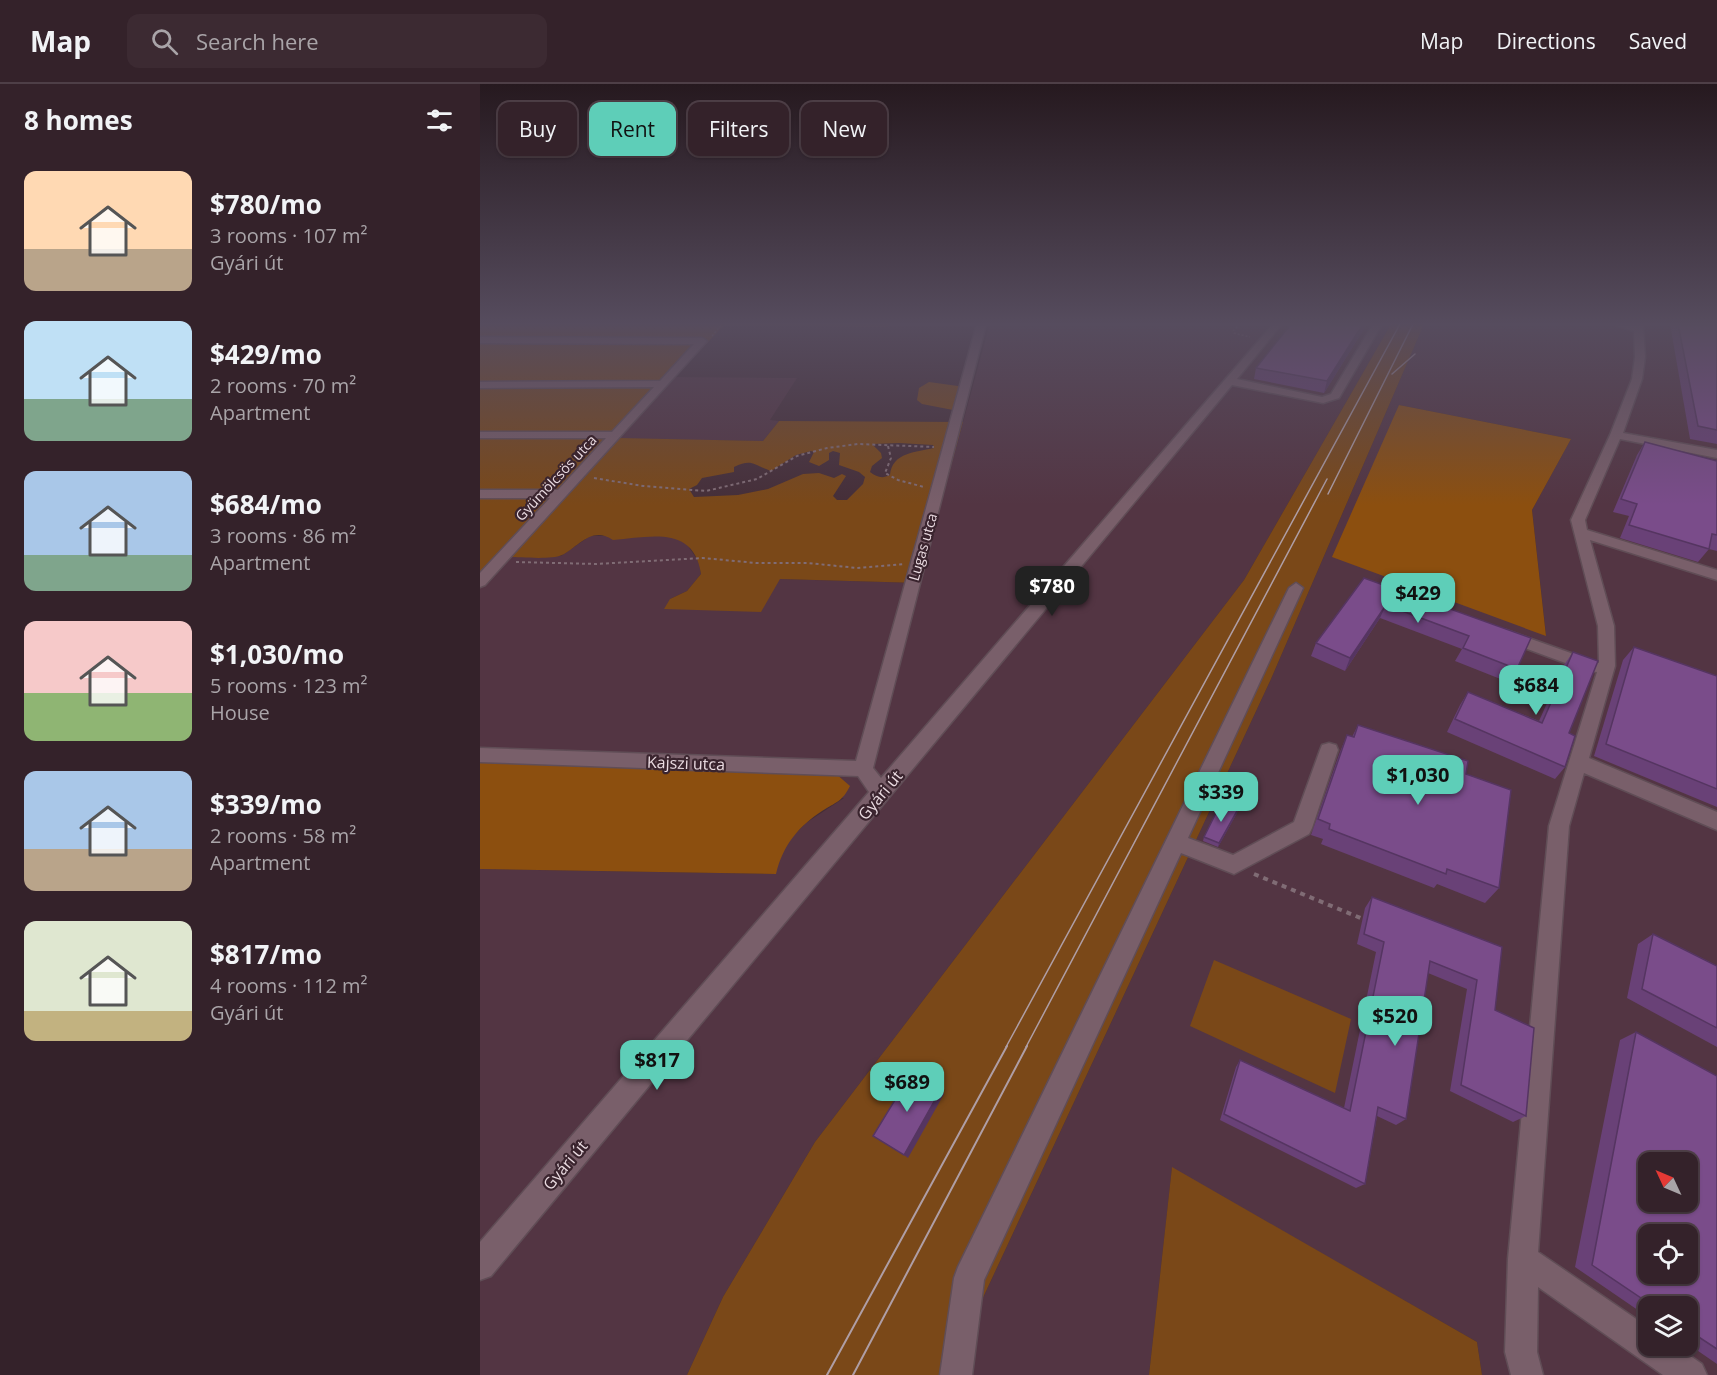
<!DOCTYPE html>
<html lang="en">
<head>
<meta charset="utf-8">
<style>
  :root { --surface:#34222a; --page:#3c2a32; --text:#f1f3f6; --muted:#a9a4a8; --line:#4e3f47; --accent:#5eceb8 }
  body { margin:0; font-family:"Open Sans",sans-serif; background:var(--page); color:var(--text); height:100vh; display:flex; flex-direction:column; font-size:22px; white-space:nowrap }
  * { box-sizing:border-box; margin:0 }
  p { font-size:20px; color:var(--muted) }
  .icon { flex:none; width:33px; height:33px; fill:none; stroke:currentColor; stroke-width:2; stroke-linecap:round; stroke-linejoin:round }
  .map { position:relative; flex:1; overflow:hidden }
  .details { display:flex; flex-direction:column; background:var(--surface); width:480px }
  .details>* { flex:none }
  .banner { position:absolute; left:18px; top:18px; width:570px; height:54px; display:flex; gap:12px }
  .needle { width:39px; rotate:314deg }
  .fabs { position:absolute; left:1158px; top:1068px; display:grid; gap:12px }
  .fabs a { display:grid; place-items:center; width:60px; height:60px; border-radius:12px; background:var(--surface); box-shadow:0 2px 4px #0004,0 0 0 2px var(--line); font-size:30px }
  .price { position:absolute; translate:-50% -51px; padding:0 14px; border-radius:12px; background:var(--accent); color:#111; font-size:20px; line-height:39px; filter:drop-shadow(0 2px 3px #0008) }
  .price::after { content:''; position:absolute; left:50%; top:36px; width:18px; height:14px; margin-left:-9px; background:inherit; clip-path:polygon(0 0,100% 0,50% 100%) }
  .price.active { background:#222; color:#fff }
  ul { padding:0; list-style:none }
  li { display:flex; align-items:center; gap:18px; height:150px; padding:0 24px }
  li span { display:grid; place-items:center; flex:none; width:168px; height:120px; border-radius:12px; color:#555 }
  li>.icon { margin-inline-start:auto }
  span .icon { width:72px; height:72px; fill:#fffc; stroke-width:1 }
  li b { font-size:26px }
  h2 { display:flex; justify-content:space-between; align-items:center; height:72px; padding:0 24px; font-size:26px }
  .tag { padding:0 21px; border-radius:12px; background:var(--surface); box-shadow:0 2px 4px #0004,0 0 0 2px var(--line); font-size:21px; line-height:54px }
  .tag.active { background:var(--accent); color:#111 }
  header { display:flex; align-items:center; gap:36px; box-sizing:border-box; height:84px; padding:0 30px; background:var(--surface); border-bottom:2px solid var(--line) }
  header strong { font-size:28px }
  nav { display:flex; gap:33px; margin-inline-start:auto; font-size:21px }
  .search { width:420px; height:54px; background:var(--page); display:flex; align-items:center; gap:15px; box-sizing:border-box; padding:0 21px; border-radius:12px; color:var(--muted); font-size:22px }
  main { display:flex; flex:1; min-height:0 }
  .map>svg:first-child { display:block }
  .built { fill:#533543; fill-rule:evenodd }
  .green { fill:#7a4818; fill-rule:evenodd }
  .forest { fill:#8c4f0f }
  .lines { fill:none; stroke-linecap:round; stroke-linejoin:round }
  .minor-casing { stroke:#604d56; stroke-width:3 }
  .path-far2 { stroke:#806c75; stroke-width:1.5; stroke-dasharray:2 2; stroke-linecap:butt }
  .path-far1 { stroke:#806c75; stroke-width:2; stroke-dasharray:3 3; stroke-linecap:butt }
  .path { stroke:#806c75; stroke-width:4; stroke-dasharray:5 5; stroke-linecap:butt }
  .minor { fill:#795f6a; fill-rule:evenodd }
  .tram-far1 { stroke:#af9ea5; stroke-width:1.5 }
  .tram { stroke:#af9ea5; stroke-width:2 }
  .wall { fill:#694177 }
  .shaded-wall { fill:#553561 }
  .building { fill:#7a4c8a; stroke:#553561; stroke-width:1.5; fill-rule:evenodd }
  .labels { text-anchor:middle; stroke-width:4.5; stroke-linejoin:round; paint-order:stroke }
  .far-street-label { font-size:14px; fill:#eadbe1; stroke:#3a242e }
  .street-label { font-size:16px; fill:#eadbe1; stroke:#3a242e }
</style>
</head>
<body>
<header>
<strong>Map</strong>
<div class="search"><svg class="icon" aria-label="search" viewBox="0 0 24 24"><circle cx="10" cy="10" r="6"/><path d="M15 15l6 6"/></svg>Search here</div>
<nav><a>Map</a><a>Directions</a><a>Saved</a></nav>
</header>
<main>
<section class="details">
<h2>8 homes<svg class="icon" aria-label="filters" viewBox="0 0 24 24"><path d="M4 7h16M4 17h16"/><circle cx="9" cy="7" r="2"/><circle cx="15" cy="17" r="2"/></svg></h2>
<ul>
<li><span style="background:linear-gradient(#ffd9b3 65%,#b9a48a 0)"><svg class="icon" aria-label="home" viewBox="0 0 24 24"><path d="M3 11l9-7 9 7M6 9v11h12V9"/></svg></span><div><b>$780/mo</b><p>3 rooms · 107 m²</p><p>Gyári út</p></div></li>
<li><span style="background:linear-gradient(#bfe0f5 65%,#7fa58c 0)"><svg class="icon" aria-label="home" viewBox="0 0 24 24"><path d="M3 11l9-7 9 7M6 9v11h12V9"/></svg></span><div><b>$429/mo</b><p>2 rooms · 70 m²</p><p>Apartment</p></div></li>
<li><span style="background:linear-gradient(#a9c7e8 70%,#7fa58c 0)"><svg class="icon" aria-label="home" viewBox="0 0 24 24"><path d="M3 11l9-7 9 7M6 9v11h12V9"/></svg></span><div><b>$684/mo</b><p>3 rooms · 86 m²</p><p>Apartment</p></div></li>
<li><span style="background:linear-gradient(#f6c9c9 60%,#8fb573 0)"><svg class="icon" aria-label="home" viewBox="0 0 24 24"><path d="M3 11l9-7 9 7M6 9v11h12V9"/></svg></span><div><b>$1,030/mo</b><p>5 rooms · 123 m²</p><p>House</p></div></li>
<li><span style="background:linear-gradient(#a9c7e8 65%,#b9a48a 0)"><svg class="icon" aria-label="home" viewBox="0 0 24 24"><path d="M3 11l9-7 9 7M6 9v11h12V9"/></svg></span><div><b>$339/mo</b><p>2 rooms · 58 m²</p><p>Apartment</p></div></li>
<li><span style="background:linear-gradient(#dfe7d0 75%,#c2b280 0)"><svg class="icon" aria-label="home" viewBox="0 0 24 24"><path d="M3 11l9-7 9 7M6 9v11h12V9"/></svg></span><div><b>$817/mo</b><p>4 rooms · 112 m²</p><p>Gyári út</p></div></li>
</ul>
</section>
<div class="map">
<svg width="1237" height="1291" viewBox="0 0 1237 1291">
  <rect width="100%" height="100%" fill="#452e38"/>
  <path class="built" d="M409 240H911L764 496 335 1058 243 1213 207 1291H0V785L295 790 300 772 309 756 326 739 364 714 0 677V504L28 473 81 472 110 452H190L206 459 219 478 221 490 207 507 190 515 300 495 439 499 509 243H408Z
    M944 240H1237V1291H1002L997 1258 692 1084 669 1291H467L791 595ZM919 321 1091 355 1052 426 1066 551ZM1168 1078H1208V1118H1168ZM1168 1150H1208V1190H1168ZM1168 1222H1208V1262H1168Z
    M195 293 317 294 290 336 299 337 283 357 138 355Z"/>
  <path class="green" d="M0 240H409L408 243 244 241 138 354 283 357 299 337 483 338 439 499 300 495 281 528 184 525 190 515 207 507 221 490C214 441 170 453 133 456 112 441 98 463 82 471 71 476 41 473 28 473L0 504ZM419 359 453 361 454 364C437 368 412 368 410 391 402 395 397 393 390 388L392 382 402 374 401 369 392 360ZM331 367 334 368 329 378 339 382 349 376V369L353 367 360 369 359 381 379 388 385 393 383 400 367 416H357L353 412 366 392 362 390 354 394 339 389 323 390 288 405 258 411 214 413 209 405 217 401 222 394 254 388V383C272 374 274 381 291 387L316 371Z
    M911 240H944L791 595 467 1291H207L243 1213 335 1058 764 496Z
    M449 298 478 302 482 305 477 321 473 326 442 320 437 316 439 304Z
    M734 876 871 935 855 1009 710 942Z
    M692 1083 997 1258 1002 1291H669Z"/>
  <path class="forest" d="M919 321 1091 355 1052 426 1066 552 852 473Z
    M0 677 355 689 370 702C362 718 356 718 342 727 318 743 303 761 296 790L0 785Z"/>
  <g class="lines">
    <g class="minor-casing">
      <path id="minor" d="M497 240H506L393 684 401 694 793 240H802L757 295 842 313 851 310 893 240H902L859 314 843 319 752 301 11 1192 0 1196V1158L389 708 378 692 0 678V664L376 677Z
        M1132 240H1163L1165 273 1162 295 1143 349 1237 366V374L1140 355 1105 436 1107 446 1237 486V496L1110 456 1134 542 1135 582 1109 674 1237 728V746L1104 689 1089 742 1058 1168 1168 1243V1262H1196L1222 1280 1227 1291H1183L1058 1203 1057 1268 1063 1291H1031L1025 1268 1028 1175 1069 742 1117 588 1107 587 1020 555 1018 551 1020 547 1026 546 1119 579 1118 542 1091 436 1130 351 1152 295 1155 273 1154 247Z
        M0 253 222 254 227 257 5 501 0 503V489L70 414H0V406H78L126 354H0V348H132L174 303 0 304V298L180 297 214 260 0 259Z
        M816 499 823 504 708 754 753 771 814 738 840 666 842 661 849 659 856 661 858 666 832 744 829 750 754 790 701 769 504 1196 492 1291H460L474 1194 478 1183 809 504Z"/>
    </g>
    <path class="path-far2" d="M760 240 753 247 754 249 770 253
      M232 252 242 240"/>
    <path class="path-far1" d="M408 362 411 374 405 389 418 396 444 403
      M114 394 163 402 226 407 277 395 317 372 347 364 378 360 454 363
      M36 478 116 480 223 474 276 479H328L377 484 424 480"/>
    <path class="path" d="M774 790 883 835"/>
    <use href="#minor" class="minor"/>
    <path class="tram-far1" d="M912 290 935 270
      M848 410 933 240
      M526 963 920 240
      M546 963 847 395"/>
    <path class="tram" d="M347 1291 527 962
      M373 1291 547 962"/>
  </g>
  <path class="wall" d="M887 240 844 309 774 295 776 284Z
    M1190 240H1237V360L1210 355Z
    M1165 358 1237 377V467L1229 465 1218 478 1140 454 1149 432 1133 428 1157 371Z
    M884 494 1051 554 1037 585 1028 598 975 577 982 565 900 534 865 587 831 572 836 559Z
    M1154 563 1237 592V723L1114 672 1143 576Z
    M1093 568 1089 649 1085 683 1075 695 967 648 980 621 988 608 1059 637 1084 581Z
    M878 641 986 690 1019 804 1005 819 957 800 954 804 841 760 843 755 831 751 860 668 867 651 872 653Z
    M758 725 757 729 738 763 723 757 724 753Z
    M892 813 1022 863 1015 926 1046 1032 1033 1038 970 1007 987 905 948 889 926 1035 916 1041 897 1032 885 1100 876 1104 740 1036 756 983 760 976 864 1024 896 868 877 860 885 824Z
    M1173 850 1237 882V963L1147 914 1158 860Z
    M1156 948 1237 992V1280L1208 1260V1222H1168V1233L1095 1183 1140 956Z"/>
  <path class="shaded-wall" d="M883 240H887L844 309 847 297Z
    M906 521 900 534 865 587 870 574Z
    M758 725 757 729 738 763 739 759Z
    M461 1005 464 1010 428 1074 424 1071Z"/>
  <path class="building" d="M811 240H883L847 297 776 284Z
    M1198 240H1237V346L1218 342Z
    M1165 358 1237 377V451L1232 450 1229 465 1149 441 1157 420 1141 415Z
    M884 494 1051 554 1037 585 983 564 989 552 906 521 870 574 836 559Z
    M1154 563 1237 592V705L1126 660Z
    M1093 568 1118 577 1089 649 1095 652 1085 683 975 635 988 608 1062 639Z
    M878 641 988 677 986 690 1031 706 1019 804 967 785 966 790 849 745 850 740 838 735 867 651 874 653Z
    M741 719 758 725 739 759 724 753Z
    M892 813 1022 863 1015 926 1054 944 1046 1032 981 1001 997 896 950 877 926 1035 898 1023 885 1100 744 1030 760 976 870 1027 904 858 884 850Z
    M1173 850 1237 882V944L1162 905Z
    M1156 948 1237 992V1265L1208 1246V1222H1173L1112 1181ZM1168 1078H1208V1118H1168ZM1168 1150H1208V1190H1168Z
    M432 988 461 1005 424 1071 393 1052Z"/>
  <linearGradient id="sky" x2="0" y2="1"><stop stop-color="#26191f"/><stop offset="0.57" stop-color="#564c5e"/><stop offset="1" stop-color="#564c5e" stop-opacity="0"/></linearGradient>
  <rect width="1237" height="421" fill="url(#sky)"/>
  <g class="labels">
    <g class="far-street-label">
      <text transform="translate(76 394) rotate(-47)" y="5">Gyümölcsös utca</text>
      <text transform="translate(443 463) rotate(-74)" y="5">Lugas utca</text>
    </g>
    <g class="street-label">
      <text transform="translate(206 679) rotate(2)" y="6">Kajszi utca</text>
      <text transform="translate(400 711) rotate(-50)" y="6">Gyári út</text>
      <text transform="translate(85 1081) rotate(-50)" y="6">Gyári út</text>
    </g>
  </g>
</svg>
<div class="fabs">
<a><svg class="needle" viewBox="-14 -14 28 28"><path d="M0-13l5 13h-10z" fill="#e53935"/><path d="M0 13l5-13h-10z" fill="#a9a4a8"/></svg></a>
<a><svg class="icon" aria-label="locate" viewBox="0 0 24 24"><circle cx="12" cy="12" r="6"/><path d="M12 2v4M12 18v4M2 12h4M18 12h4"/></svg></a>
<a><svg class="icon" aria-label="layers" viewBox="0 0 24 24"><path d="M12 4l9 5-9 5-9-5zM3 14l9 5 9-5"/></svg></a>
</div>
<b class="price active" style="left:572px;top:533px">$780</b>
<b class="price" style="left:938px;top:540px">$429</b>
<b class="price" style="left:1056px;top:632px">$684</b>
<b class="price" style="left:938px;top:722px">$1,030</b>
<b class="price" style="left:741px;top:739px">$339</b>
<b class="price" style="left:915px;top:963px">$520</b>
<b class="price" style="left:177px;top:1007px">$817</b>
<b class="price" style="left:427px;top:1029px">$689</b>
<div class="banner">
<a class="tag">Buy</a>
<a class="tag active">Rent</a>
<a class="tag">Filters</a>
<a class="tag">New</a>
</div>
</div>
</main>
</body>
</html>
